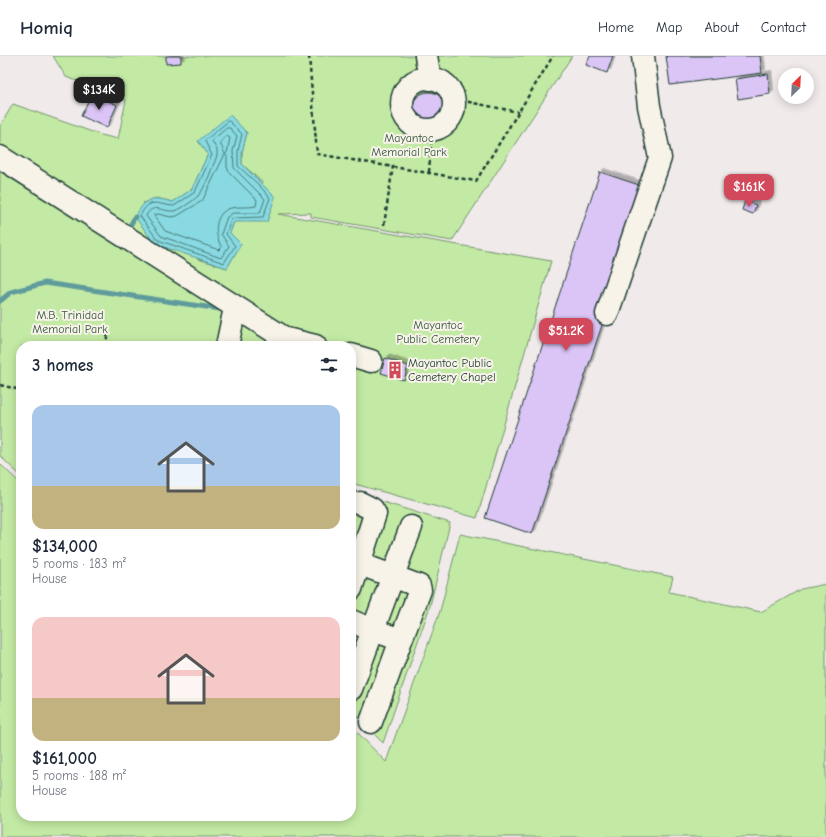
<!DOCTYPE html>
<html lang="en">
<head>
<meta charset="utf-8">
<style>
  :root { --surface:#fff; --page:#f2f2f3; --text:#1f2937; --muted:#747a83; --line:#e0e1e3; --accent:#d1495b }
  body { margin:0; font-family:"Comic Neue",sans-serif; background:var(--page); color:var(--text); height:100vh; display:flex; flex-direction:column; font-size:15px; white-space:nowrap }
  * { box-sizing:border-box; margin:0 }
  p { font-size:13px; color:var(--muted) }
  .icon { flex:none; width:22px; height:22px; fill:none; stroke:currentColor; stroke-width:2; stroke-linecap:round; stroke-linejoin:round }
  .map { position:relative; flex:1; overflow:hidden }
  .side { position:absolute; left:16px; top:285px; width:340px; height:480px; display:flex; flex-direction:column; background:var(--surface); border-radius:16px; box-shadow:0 2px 10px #0003 }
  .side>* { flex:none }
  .needle { width:26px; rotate:24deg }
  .fabs { position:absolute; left:778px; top:12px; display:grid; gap:8px }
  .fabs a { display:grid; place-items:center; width:36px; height:36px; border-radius:50%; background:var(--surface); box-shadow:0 2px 10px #0003; font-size:20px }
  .price { position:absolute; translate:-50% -34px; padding:0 9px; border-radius:8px; background:var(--accent); color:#fff; font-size:13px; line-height:26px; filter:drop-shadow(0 1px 2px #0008) }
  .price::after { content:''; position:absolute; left:50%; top:24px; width:12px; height:9px; margin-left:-6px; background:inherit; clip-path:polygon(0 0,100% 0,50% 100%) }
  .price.on { background:#222; color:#fff }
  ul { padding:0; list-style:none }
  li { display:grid; align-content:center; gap:8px; height:212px; padding:0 16px }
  li span { display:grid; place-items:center; height:124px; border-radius:12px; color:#555 }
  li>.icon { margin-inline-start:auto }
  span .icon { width:72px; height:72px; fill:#fffc; stroke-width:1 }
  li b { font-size:17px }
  h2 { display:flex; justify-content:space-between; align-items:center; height:48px; padding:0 16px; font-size:17px }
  header { display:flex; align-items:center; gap:24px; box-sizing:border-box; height:56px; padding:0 20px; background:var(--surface); border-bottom:1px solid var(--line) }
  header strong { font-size:19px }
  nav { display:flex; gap:22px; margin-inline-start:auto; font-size:14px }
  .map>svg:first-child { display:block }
  .green { fill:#c3eaa4; stroke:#71946c; fill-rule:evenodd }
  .water { fill:#88d9e1; stroke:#5e9b9c }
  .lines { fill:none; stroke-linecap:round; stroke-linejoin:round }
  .shore { stroke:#497b79; stroke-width:1 }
  .stream { stroke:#5e9b9c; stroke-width:5 }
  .building { fill:#dbc5f6; stroke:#1f3d34; filter:url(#shadow) }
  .minor-casing { stroke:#1f3d34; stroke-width:25 }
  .path { stroke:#1f3d34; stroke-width:2.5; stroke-dasharray:4 3; stroke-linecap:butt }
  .minor { stroke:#f7f3e8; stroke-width:22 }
  .labels { text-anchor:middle; stroke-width:4; stroke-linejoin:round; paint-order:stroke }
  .park-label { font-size:12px; fill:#385745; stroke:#f7f3e8 }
  .poi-label { font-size:12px; fill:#1f3d34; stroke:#f7f3e8; text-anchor:start }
</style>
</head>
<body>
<header>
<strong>Homiq</strong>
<nav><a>Home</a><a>Map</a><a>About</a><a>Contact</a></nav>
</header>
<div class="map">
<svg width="826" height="781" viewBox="0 0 826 781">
  <defs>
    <filter id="shadow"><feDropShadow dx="3.5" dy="-3.5" stdDeviation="0" flood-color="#0004"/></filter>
  </defs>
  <rect width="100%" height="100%" fill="#f1eaeb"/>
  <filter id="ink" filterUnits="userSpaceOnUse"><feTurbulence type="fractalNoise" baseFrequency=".025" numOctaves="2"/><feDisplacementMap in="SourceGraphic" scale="8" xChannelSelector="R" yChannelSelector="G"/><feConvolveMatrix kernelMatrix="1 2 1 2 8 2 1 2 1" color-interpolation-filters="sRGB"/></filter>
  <g filter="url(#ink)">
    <path class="green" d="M53 0H572L452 185 311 161V157L278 158 551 205 477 462 351 427V290H21V420L0 400V70L13 48 101 79 118 83 126 44 66 21ZM247 77 242 96V108L262 126 234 166 230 177 241 188 227 212 198 203 143 147 156 142 173 146 192 133 208 98 198 85Z
      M0 408 21 428V760H351V670L386 706 440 555 460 478 673 521 669 536 761 556 801 533 826 528V781H0Z
      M351 436 450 467 430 550 383 687 351 655Z"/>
    <path class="water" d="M230 59 247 77 242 96V108L275 141 267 166H234L230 177 241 188 227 212 155 188 135 161C146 141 151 140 173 146L192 133 208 98 198 85Z"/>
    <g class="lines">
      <path class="shore" d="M229 65 242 78 238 95V110L259 129 270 142 263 161 234 162 231 164 226 178 235 190 224 207 158 184 140 160C150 140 157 149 174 150L195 136 212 99 205 85Z
        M227 72H230L237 80 233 95 234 112 265 143 260 157H233L227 161 221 178 229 190 221 202 161 180 146 160C153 146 162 156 174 155 180 154 193 145 198 140 205 133 213 109 217 100V94L212 85Z
        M227 80 230 82 227 97 225 98 220 87Z
        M225 99 227 100V111L229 116 257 144 256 150C248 152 239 150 231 152 214 156 213 179 222 191L219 194 165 175 154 159 158 158 171 161 177 160 202 145Z"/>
      <path class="stream" d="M128 173 135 161
        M0 245 11 236 45 227 220 253"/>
    </g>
    <path class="building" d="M166 0H181V7L166 8Z
      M590 0H613L607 17 586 9Z
      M666 0H760L762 17 670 29Z
      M768 18 770 38 738 43 735 23Z
      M412 53a17 17 0 1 1 34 0a17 17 0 1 1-34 0Z
      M92 37 117 49 107 72 81 60Z
      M600 116 648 132 532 478 485 462Z
      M745 145 756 149 753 158 742 154Z
      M385 302 408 310 404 324 381 317Z"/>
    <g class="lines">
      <g class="minor-casing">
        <path id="minor" d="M426 0 430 23
          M402 48a26 26 0 1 1 52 0a26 26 0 1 1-52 0Z
          M0 101 286 283 315 290
          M607 258 660 102 649 50 643 0
          M227 290 235 252
          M351 299 371 305
          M360 508 419 530 420 534 401 584 373 574 411 471
          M351 533 375 458 372 453 360 447
          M351 565 373 574 351 633
          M371 666 401 584"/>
      </g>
      <path class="path" d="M309 0 317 98 476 125 553 0
        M454 43 518 56
        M429 116 432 74
        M384 169 393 110
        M105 290 108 277
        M0 329 21 334"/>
      <use href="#minor" class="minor"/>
    </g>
  </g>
  <defs>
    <g id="building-bare" transform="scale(1.38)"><path d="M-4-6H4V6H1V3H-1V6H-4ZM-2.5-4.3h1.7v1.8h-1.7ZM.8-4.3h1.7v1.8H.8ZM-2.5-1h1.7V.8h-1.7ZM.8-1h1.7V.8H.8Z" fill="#d1495b" stroke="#f7f3e8" stroke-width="2.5" paint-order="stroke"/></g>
  </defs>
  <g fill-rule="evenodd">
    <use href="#building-bare" x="395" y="314"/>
  </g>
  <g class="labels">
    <g class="park-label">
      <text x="409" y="86">Mayantoc<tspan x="409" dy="14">Memorial Park</tspan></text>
      <text x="70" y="263">M.B. Trinidad<tspan x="70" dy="14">Memorial Park</tspan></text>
      <text x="438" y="273">Mayantoc<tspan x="438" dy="14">Public Cemetery</tspan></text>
    </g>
    <g class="poi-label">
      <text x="408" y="311">Mayantoc Public<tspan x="408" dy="14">Cemetery Chapel</tspan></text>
    </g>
  </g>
</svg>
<div class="fabs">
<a><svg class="needle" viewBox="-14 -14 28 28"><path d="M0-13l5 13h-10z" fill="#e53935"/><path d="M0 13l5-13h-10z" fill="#747a83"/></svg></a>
</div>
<b class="price on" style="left:99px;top:55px">$134K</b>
<b class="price" style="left:749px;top:152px">$161K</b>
<b class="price" style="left:566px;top:296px">$51.2K</b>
<section class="side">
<h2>3 homes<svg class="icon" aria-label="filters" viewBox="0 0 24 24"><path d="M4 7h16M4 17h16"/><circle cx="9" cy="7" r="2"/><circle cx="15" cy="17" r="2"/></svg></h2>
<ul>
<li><span style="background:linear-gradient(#a9c7e8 65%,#c2b280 0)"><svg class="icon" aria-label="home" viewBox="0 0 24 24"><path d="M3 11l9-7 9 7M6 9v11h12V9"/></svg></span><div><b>$134,000</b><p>5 rooms · 183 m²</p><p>House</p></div></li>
<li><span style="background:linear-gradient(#f6c9c9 65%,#c2b280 0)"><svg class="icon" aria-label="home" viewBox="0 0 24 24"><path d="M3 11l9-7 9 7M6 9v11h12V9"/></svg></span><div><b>$161,000</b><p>5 rooms · 188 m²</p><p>House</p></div></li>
</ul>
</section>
</div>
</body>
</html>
